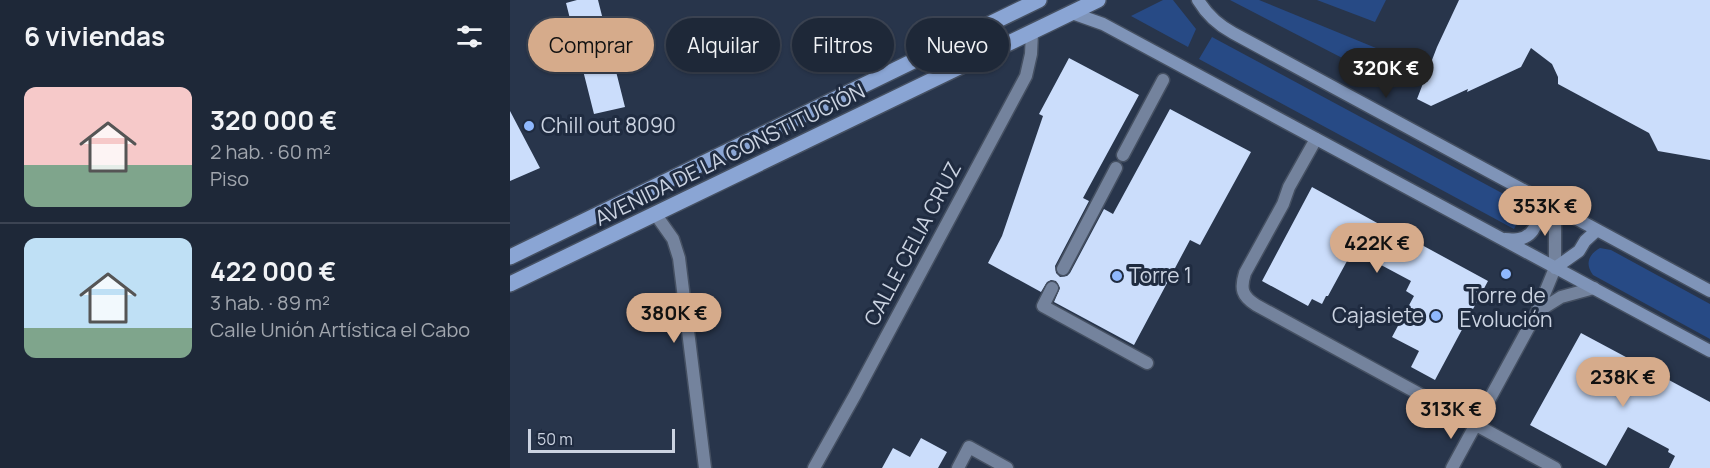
<!DOCTYPE html>
<html lang="es">
<head>
<meta charset="utf-8">
<style>
  :root { --surface:#1e2838; --page:#2b3443; --text:#f1f3f6; --muted:#a1a6ae; --line:#3c4453; --accent:#d6ab8b }
  body { margin:0; font-family:Manrope,sans-serif; background:var(--page); color:var(--text); height:100vh; display:flex; flex-direction:column; font-size:22px; white-space:nowrap }
  * { box-sizing:border-box; margin:0 }
  p { font-size:20px; color:var(--muted) }
  .icon { flex:none; width:33px; height:33px; fill:none; stroke:currentColor; stroke-width:2; stroke-linecap:round; stroke-linejoin:round }
  .map { position:relative; flex:1; overflow:hidden }
  .details { display:flex; flex-direction:column; background:var(--surface); width:510px }
  .details>* { flex:none }
  .banner { position:absolute; left:18px; top:18px; width:570px; height:54px; display:flex; gap:12px }
  .scale { position:absolute; left:18px; bottom:15px; width:147px; box-sizing:border-box; padding-left:6px; border:3px solid #cbd3e1; border-top:0; font-size:16px; line-height:21px; white-space:nowrap; color:#cbd3e1; -webkit-text-stroke:4px #1f2b40; paint-order:stroke }
  .price { position:absolute; translate:-50% -51px; padding:0 14px; border-radius:21px; background:var(--accent); color:#111; font-size:20px; line-height:39px; filter:drop-shadow(0 2px 3px #0008) }
  .price::after { content:''; position:absolute; left:50%; top:36px; width:18px; height:14px; margin-left:-9px; background:inherit; clip-path:polygon(0 0,100% 0,50% 100%) }
  .price.current { background:#222; color:#fff }
  ul { padding:0; list-style:none }
  li { display:flex; align-items:center; gap:18px; height:150px; padding:0 24px }
  li+li { border-top:2px solid var(--line) }
  li span { display:grid; place-items:center; flex:none; width:168px; height:120px; border-radius:12px; color:#555 }
  li>.icon { margin-inline-start:auto }
  span .icon { width:72px; height:72px; fill:#fffc; stroke-width:1 }
  li b { font-size:26px }
  h2 { display:flex; justify-content:space-between; align-items:center; height:72px; padding:0 24px; font-size:26px }
  .pill { padding:0 21px; border-radius:27px; background:var(--surface); box-shadow:0 2px 4px #0004,0 0 0 2px var(--line); font-size:21px; line-height:54px }
  .pill.current { background:var(--accent); color:#111 }
  main { display:flex; flex:1; min-height:0 }
  .map>svg:first-child { display:block }
  .green { fill:#274a85 }
  .building { fill:#cbddfb }
  .lines { fill:none; stroke-linecap:round; stroke-linejoin:round }
  .street-casing { stroke:#455062; stroke-width:15 }
  .secondary-casing { stroke:#455062; stroke-width:15 }
  .primary-casing { stroke:#455062; stroke-width:18 }
  .street { stroke:#74839d; stroke-width:12 }
  .secondary { stroke:#7f94b8; stroke-width:12 }
  .primary { stroke:#8aa5d4; stroke-width:15 }
  .poi-dot { fill:#8fb8fd; stroke:#1f2b40; stroke-width:2 }
  .labels { text-anchor:middle; stroke-width:6; stroke-linejoin:round; paint-order:stroke }
  .poi-label { font-size:21px; fill:#cbd3e1; stroke:#1f2b40; text-anchor:start }
  .street-label { font-size:21px; fill:#cbd3e1; stroke:#1f2b40 }
</style>
</head>
<body>
<main>
<section class="details">
<h2>6 viviendas<svg class="icon" aria-label="filters" viewBox="0 0 24 24"><path d="M4 7h16M4 17h16"/><circle cx="9" cy="7" r="2"/><circle cx="15" cy="17" r="2"/></svg></h2>
<ul>
<li><span style="background:linear-gradient(#f6c9c9 65%,#7fa58c 0)"><svg class="icon" aria-label="home" viewBox="0 0 24 24"><path d="M3 11l9-7 9 7M6 9v11h12V9"/></svg></span><div><b>320 000 €</b><p>2 hab. · 60 m²</p><p>Piso</p></div></li>
<li><span style="background:linear-gradient(#bfe0f5 75%,#7fa58c 0)"><svg class="icon" aria-label="home" viewBox="0 0 24 24"><path d="M3 11l9-7 9 7M6 9v11h12V9"/></svg></span><div><b>422 000 €</b><p>3 hab. · 89 m²</p><p>Calle Unión Artística el Cabo</p></div></li>
</ul>
</section>
<div class="map">
<svg width="1200" height="468" viewBox="0 0 1200 468">
  <rect width="100%" height="100%" fill="#28354b"/>
  <path class="green" d="M653 0H663L686 29 678 47 621 16Z
    M720 0H749L883 55 873 79Z
    M807 0H876L865 22Z
    M702 37 1016 206 1004 229 689 59Z
    M1090 248 1101 250 1200 304V339L1083 275C1075 264 1078 255 1090 248Z"/>
  <path class="building" d="M67 0H88L115 107 84 114 56 3Z
    M949 0H1200V160L1148 151 1139 133 1048 84V77L1042 64 1021 48 1011 67 957 92 958 89 921 106 907 99 927 47Z
    M559 58 629 95 573 198 579 201 545 266 546 273 550 277 557 276 560 273 594 209 603 214 660 109 741 152 690 245 680 240 624 345 544 302 550 288 546 281 541 280 537 282 531 292 478 263 492 236 533 116 529 114Z
    M0 111 30 168 0 181Z
    M802 187 898 240 899 238 978 281 925 380 901 367 909 351 882 337 904 296 896 291 901 281 843 250 818 296H816L812 304 802 299 798 306 752 281Z
    M1071 333 1200 402V468H1159L1165 456 1158 452 1159 449 1118 427 1096 466 1020 425Z
    M411 438 437 452 428 468H372L383 448 400 457Z"/>
  <g class="lines">
    <g class="street-casing">
      <path id="street" d="M806 139 779 187 773 204 735 273C730 289 732 296 746 305L1045 468
        M613 155 653 80
        M146 215 163 239 169 258 195 468
        M553 269 606 168
        M542 288 533 306 637 363
        M1027 312 1051 297 1084 288
        M304 468 345 395 516 76 521 54 522 33
        M448 468 459 447 497 468
        M942 468 1027 312 1045 268V208"/>
    </g>
    <g class="secondary-casing">
      <path id="secondary" d="M688 0C697 15 708 25 723 33L1200 291
        M562 13 593 24 1200 351
        M995 239C999 239 1004 240 1009 239 1029 235 1031 211 1024 196
        M1045 268 1069 251 1075 241 1087 230"/>
    </g>
    <g class="primary-casing">
      <path id="primary" d="M0 257 529 0
        M0 284 588 0"/>
    </g>
    <use href="#street" class="street"/>
    <use href="#secondary" class="secondary"/>
    <use href="#primary" class="primary"/>
  </g>
  <g class="poi-dot">
    <circle cx="19" cy="126" r="6"/>
    <circle cx="996" cy="274" r="6"/>
    <circle cx="607" cy="276" r="6"/>
    <circle cx="926" cy="316" r="6"/>
  </g>
  <g class="labels">
    <g class="poi-label">
      <text x="31" y="133">Chill out 8090</text>
      <text x="619" y="283">Torre 1</text>
      <text x="996" y="303" text-anchor="middle">Torre de<tspan x="996" dy="24">Evolución</tspan></text>
      <text x="914" y="323" text-anchor="end">Cajasiete</text>
    </g>
    <g class="street-label">
      <text transform="translate(220 155) rotate(-26)" y="7">AVENIDA DE LA CONSTITUCIÓN</text>
      <text transform="translate(403 244) rotate(-62)" y="7">CALLE CELIA CRUZ</text>
    </g>
  </g>
</svg>
<div class="scale">50 m</div>
<b class="price current" style="left:876px;top:99px">320K €</b>
<b class="price" style="left:1035px;top:237px">353K €</b>
<b class="price" style="left:867px;top:274px">422K €</b>
<b class="price" style="left:164px;top:344px">380K €</b>
<b class="price" style="left:1113px;top:408px">238K €</b>
<b class="price" style="left:941px;top:440px">313K €</b>
<div class="banner">
<a class="pill current">Comprar</a>
<a class="pill">Alquilar</a>
<a class="pill">Filtros</a>
<a class="pill">Nuevo</a>
</div>
</div>
</main>
</body>
</html>
